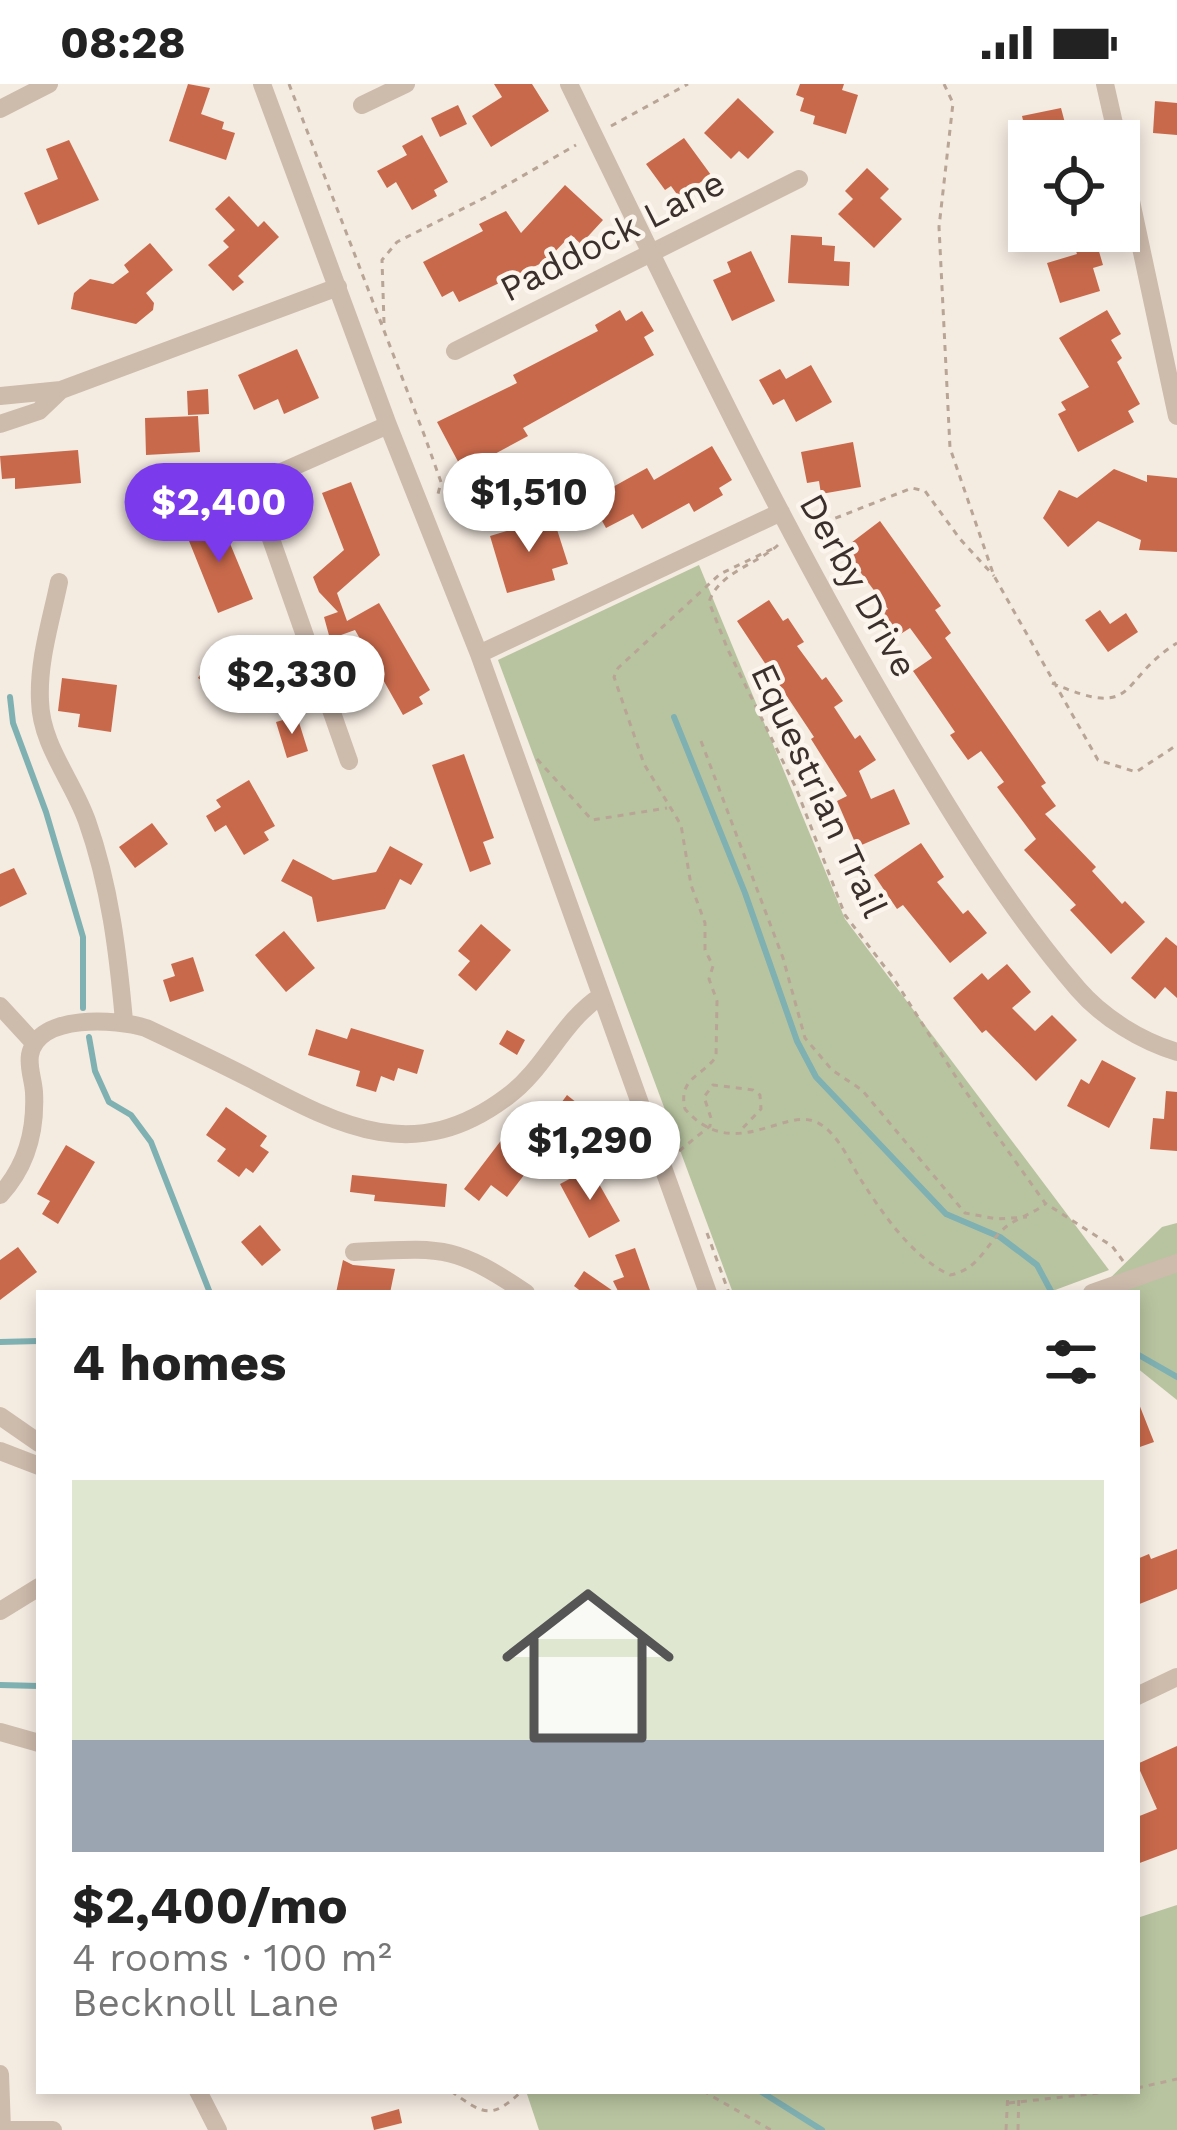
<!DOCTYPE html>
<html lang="en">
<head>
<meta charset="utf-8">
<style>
  :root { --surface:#fff; --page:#f2f2f2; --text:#222; --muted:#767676; --accent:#7c3aed }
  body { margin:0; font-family:"Work Sans",sans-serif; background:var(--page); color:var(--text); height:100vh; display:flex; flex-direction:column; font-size:45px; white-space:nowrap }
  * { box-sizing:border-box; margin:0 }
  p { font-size:39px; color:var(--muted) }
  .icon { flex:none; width:66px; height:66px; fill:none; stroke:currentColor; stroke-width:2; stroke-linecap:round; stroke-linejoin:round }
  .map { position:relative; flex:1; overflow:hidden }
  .sheet { position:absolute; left:36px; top:1206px; width:1104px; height:804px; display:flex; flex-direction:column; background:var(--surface); border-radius:0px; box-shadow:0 6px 18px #0003 }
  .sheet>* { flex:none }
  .controls { position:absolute; left:1008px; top:36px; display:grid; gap:24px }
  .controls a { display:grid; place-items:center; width:132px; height:132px; border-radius:0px; background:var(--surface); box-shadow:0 6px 18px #0003; font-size:60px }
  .price { position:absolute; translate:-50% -102px; padding:0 27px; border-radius:42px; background:#fff; color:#222; font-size:39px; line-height:78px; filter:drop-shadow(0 3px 6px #0008) }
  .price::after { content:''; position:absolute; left:50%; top:72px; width:36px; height:27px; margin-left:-18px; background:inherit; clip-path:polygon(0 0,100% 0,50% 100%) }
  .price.current { background:var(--accent); color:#fff }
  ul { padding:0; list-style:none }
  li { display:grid; align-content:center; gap:24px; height:636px; padding:0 36px }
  li span { display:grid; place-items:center; height:372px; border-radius:0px; color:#555 }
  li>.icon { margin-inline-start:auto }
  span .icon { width:216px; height:216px; fill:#fffc; stroke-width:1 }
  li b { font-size:51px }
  h2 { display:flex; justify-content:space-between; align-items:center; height:144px; padding:0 36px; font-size:51px }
  .status { display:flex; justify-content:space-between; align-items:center; height:84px; padding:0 60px; background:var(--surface); direction:ltr }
  .status svg { height:33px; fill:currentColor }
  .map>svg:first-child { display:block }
  .green { fill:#b8c4a0 }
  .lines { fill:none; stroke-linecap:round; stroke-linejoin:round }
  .stream { stroke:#7fb0b2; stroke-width:6 }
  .building { fill:#c8694b }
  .path { stroke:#b9a596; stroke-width:3; stroke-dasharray:6 6; stroke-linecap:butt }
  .minor { stroke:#cdbbac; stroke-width:18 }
  .labels { text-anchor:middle; stroke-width:9; stroke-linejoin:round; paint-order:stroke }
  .street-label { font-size:36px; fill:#3b302b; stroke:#fbf5ee }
</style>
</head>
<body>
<div class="status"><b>08:28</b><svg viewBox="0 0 49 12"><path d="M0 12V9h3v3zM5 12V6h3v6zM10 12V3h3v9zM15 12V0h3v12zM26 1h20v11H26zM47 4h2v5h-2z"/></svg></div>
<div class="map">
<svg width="1177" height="2046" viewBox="0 0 1177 2046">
  <rect width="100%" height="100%" fill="#f4ebe1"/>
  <path class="green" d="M699 481 845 835 1109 1186 1047 1209H733L498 576Z
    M1177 1139V1316L1137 1284V1209H1095L1162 1143Z
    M1177 1821V2046H539L526 2007H1137V1834Z"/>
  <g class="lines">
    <path class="stream" d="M10 613 13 639 46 728 83 853V924
      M674 633 745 809 797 957 816 993 946 1130 1000 1153 1037 1181 1052 1209
      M89 953 95 987 109 1018 131 1031 151 1058 210 1209
      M0 1258 39 1257
      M1137 1270 1177 1293
      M0 1601 39 1602
      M760 2007 822 2046"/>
  </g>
  <path class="building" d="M188 0 210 4 201 30 224 38 222 45 235 49 226 76 169 57Z
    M494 0H532L549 27 491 63 472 32 502 13Z
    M800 0H844L842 6 858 11 846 50 813 40 815 32 800 27 804 14 796 11Z
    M738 14 774 48 748 75 739 67 731 75 704 49Z
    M1155 17 1177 19V51L1153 49Z
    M458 21 467 40 440 53 431 34Z
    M1061 24 1065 39 1074 38 1078 57H1028L1022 32Z
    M422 51 448 98 434 106 437 112 412 126 396 98 387 104 377 87 407 71 402 62Z
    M684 54 711 91 679 113 671 102 665 106 646 80Z
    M69 56 99 116 38 141 24 109 58 95 46 65Z
    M867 84 889 105 880 114 902 135 874 164 838 130 853 115 845 107Z
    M565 101 603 136 581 160 571 151 546 177 459 218 453 207 442 213 423 178 483 147 479 140 506 127 521 149Z
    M229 112 258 143 264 137 279 153 238 192 244 198 233 207 208 181 229 163 223 157 235 146 215 125Z
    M1069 147H1093L1103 181 1093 184 1100 207 1060 219 1047 179 1077 170Z
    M791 151 822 153V161L835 162 834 177 850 178 849 202 788 199Z
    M150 159 173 186 146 209 154 219 153 226 136 240 71 225 74 209 90 195 113 200 129 188 124 181Z
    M751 167 775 217 732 237 713 196 731 188 727 178Z
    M620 226 626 237 642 227 654 247 644 253 654 271 523 344 528 352 463 387 437 338 517 299 513 291 598 247 595 241Z
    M1107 226 1121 250 1111 256 1122 274 1117 278 1140 320 1128 327 1134 338 1078 368 1058 330 1066 326 1061 318 1089 303 1059 254Z
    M297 265 319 314 284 330 278 315 254 326 238 291Z
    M811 281 832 318 796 338 784 315 773 321 759 296 780 285 786 295Z
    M208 305 209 330 188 331 187 307Z
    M198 332 200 368 146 371 145 334Z
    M853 358 861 403 821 410 819 397 807 399 801 368Z
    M712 362 732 396 719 404 723 411 694 428 689 419 642 445 633 430 606 444 585 406 606 395 611 404 647 384 654 396Z
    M78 366 81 399 15 405V394L2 395 0 372Z
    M1114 385 1147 398V391L1177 394V468L1139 466 1141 456 1098 437 1068 463 1043 434 1059 406 1077 414Z
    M351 398 380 471 337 509 347 537 379 519 430 606 419 613 423 620 403 631 355 546 330 555 324 533 338 528 319 508 313 493 344 466 322 409Z
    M219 433 253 515 218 529 185 447Z
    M553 433 568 480 552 485 555 496 507 509 490 452Z
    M880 437 941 522 935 526 951 549 945 554 1046 699 1041 702 1056 722 1045 730 1096 783 1092 787 1122 820 1125 817 1145 838 1111 870 1070 826 1076 821 1024 766 1036 755 997 703 1004 698 981 667 968 676 950 651 955 648 913 587 932 574 910 544 899 551 882 528 888 525 843 465Z
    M769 516 783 537 788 534 804 558 797 562 822 596 826 593 843 617 834 623 855 655 860 651 876 676 859 687 871 715 894 705 910 740 857 763 837 717 847 712 811 655 814 653 737 537Z
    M1100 526 1110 540 1126 529 1138 548 1108 568 1085 536Z
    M259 551 282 566 244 624 198 594 224 554 247 569Z
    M62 594 117 601 111 648 78 643 80 630 58 627Z
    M297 632 308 667 287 674 276 638Z
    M464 670 494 754 483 758 491 780 470 788 432 681Z
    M249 696 275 742 264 748 269 756 244 771 226 741 215 748 206 732 221 723 216 716Z
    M152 739 168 760 135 784 119 763Z
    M921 759 944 793 937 798 963 830 968 826 987 849 950 879 903 821 897 825 874 791Z
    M390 762 423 780 411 801 400 795 385 825 317 838 312 813 281 797 293 775 333 796 376 788Z
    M14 784 27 810 0 823V790Z
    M481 840 511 866 476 907 458 891 470 877 458 867Z
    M284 847 315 884 286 908 255 871Z
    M1166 853 1177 862V914L1165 903 1155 915 1131 894Z
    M193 873 204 907 170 918 163 896 175 892 171 880Z
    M1007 880 1031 908 1012 924 1035 947 1052 931 1077 956 1036 997 986 946 982 949 953 914 982 889 988 896Z
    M351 944 424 966 417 990 398 984 394 997 381 992 376 1008 356 1002 360 987 308 971 316 945 347 955Z
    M507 946 525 956 517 971 499 960Z
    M1102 976 1136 994 1109 1044 1067 1022 1081 995 1089 1000Z
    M1166 1007 1177 1008V1067L1150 1065 1153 1034 1164 1035Z
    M567 1011 587 1027 572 1047 583 1055 564 1079 545 1064 507 1113 491 1101 479 1117 464 1105 519 1033 545 1053 562 1030 556 1026Z
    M226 1023 267 1052 260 1062 269 1068 253 1089 246 1084 239 1093 217 1077 226 1065 206 1051Z
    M66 1061 95 1078 58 1140 42 1130 50 1117 37 1110Z
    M590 1084 620 1137 589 1154 560 1100Z
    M352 1091 447 1100 445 1123 374 1117 375 1111 350 1108Z
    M260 1141 281 1166 262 1182 241 1158Z
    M18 1163 37 1188 0 1216V1176Z
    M635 1164 651 1209H619L613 1197 624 1193 615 1171Z
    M343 1176 353 1181 395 1185 390 1209H336Z
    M584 1187 616 1209H583L574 1202Z
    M1137 1315 1154 1358 1137 1364Z
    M1177 1465V1505L1137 1521V1475L1149 1470 1151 1475Z
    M1177 1662V1765L1137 1780V1733L1157 1725 1137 1680Z
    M399 2025 402 2039 374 2046 371 2033Z"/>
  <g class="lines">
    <path class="path" d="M289 0 425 353 441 398 437 414
      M944 0 953 19 939 143 950 364 994 492 1098 676 1136 688 1177 661
      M611 42 688 0
      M384 239 382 176 397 158 486 113 576 61
      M813 443 912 404 925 407 960 455 994 492
      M778 461C756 481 719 488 709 518L728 566 796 704 845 831 894 895 961 1001 1045 1119 1112 1162 1123 1177
      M772 465 720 490 618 584 614 593 644 680 681 741 691 801 705 839V866L713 882 709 895 717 917 716 973C701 993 678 994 685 1025 733 1080 784 1023 816 1038 838 1048 849 1077 861 1096 883 1130 912 1173 950 1191 982 1185 987 1155 1010 1140 1022 1132 1034 1129 1045 1120
      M1052 599C1140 637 1117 596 1177 559
      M701 657 783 874 805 954 832 986 862 1006 965 1129 997 1135 1027 1133
      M537 675 592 736 667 724
      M679 1067 710 1042 711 1034 704 1013 713 1001 753 1006 760 1011 761 1025 740 1047
      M707 1149 729 1209
      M1137 2004 1177 1995
      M451 2007C485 2032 492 2035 522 2007
      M703 2007 771 2046
      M1009 2019 1117 2007
      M1006 2046 1008 2007
      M1018 2046 1019 2007"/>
    <path class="minor" d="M262 0 388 341 479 570 708 1209
      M569 0C674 216 776 434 899 641 952 731 1009 825 1078 905 1103 934 1141 957 1177 968
      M1105 0 1118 57
      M362 21 406 0
      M0 25 49 0
      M1119 61 1177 332
      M455 267 799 95
      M0 312 61 306 338 203
      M0 340 39 327 61 306
      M59 498C51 537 38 577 40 617 41 661 73 697 87 737 110 802 118 869 124 937
      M479 570 781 428
      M349 677 252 401 388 341
      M0 922 34 959
      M0 1111C27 1082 36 1047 34 1008 33 995 28 983 30 971 38 929 117 935 146 944 182 961 218 978 253 996 342 1043 416 1082 508 1012 545 985 562 937 601 912
      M354 1168C441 1164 452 1159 526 1209
      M1092 1209 1177 1179
      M0 1332 39 1359
      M0 1367 39 1382
      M0 1527 39 1503
      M1137 1612 1177 1593
      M0 1648 39 1659
      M0 1990 2 2046
      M198 2007 218 2046
      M0 2046H53"/>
  </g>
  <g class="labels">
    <g class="street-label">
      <text transform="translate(612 151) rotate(-27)" y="13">Paddock Lane</text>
      <text transform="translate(859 501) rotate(61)" y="13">Derby Drive</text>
      <text transform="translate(820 706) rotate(65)" y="13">Equestrian Trail</text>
    </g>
  </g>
</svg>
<div class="controls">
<a><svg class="icon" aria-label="locate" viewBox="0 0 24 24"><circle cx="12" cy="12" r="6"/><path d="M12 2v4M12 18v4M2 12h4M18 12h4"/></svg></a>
</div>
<b class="price" style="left:529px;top:471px">$1,510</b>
<b class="price current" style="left:219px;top:481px">$2,400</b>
<b class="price" style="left:292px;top:653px">$2,330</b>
<b class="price" style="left:590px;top:1119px">$1,290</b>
<section class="sheet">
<h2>4 homes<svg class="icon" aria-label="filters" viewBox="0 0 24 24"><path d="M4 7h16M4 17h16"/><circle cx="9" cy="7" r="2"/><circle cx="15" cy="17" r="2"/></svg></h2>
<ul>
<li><span style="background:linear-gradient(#dfe7d0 70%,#9aa5b1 0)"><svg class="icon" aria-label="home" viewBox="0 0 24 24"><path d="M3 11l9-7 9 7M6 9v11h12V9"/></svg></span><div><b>$2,400/mo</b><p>4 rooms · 100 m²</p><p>Becknoll Lane</p></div></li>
</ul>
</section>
</div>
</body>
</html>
